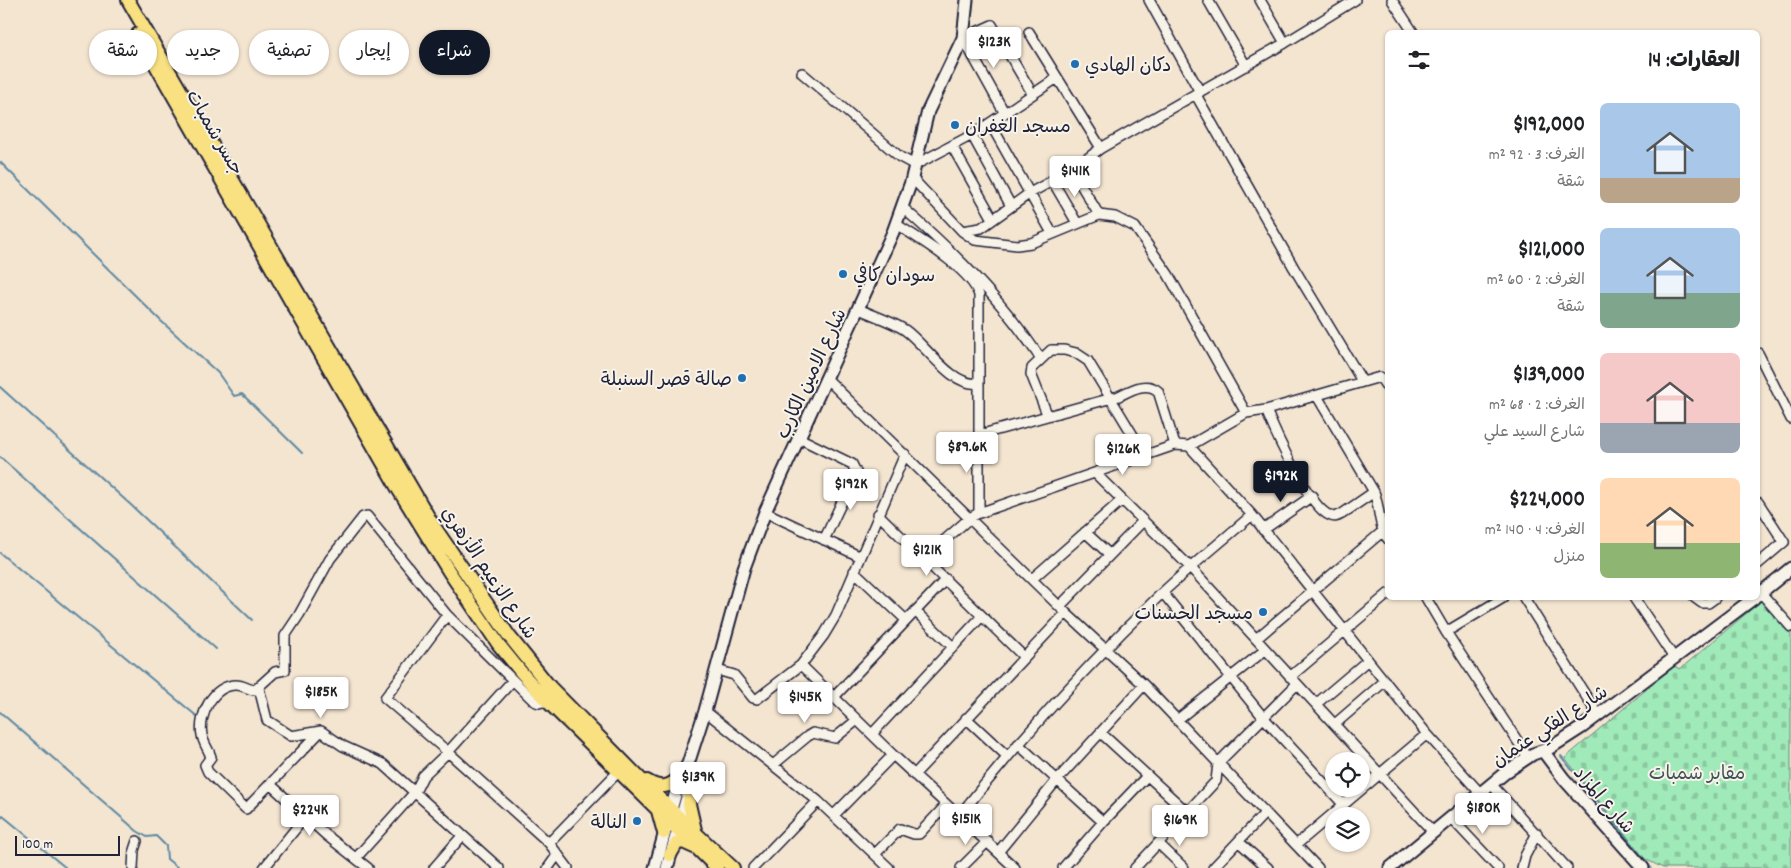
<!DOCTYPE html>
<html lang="ar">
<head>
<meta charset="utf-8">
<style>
  :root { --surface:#fff; --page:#f2f2f2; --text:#202124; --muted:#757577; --accent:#111827 }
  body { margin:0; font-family:Dekko,"Playpen Sans Arabic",sans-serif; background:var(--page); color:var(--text); direction:rtl; height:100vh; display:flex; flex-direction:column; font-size:19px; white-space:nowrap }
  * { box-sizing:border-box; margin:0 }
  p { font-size:16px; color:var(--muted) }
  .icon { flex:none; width:28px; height:28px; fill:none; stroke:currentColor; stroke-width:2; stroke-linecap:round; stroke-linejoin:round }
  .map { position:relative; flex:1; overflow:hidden; direction:ltr }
  .panel { position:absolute; left:1385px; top:30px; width:375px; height:570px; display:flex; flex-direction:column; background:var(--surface); border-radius:8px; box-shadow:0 1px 4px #0004; direction:rtl }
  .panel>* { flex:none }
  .banner { position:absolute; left:15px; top:30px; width:475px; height:45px; direction:rtl; display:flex; gap:10px }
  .tools { position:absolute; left:1325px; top:752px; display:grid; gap:10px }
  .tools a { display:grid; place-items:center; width:45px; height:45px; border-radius:50%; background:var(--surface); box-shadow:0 1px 4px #0004; font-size:25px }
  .scale { position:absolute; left:15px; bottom:12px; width:105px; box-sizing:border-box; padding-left:5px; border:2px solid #22223b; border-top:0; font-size:14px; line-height:18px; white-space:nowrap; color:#22223b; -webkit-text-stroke:4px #f7f3e8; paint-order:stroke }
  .price { position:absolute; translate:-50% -42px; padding:0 11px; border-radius:5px; background:#fff; color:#222; font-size:16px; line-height:32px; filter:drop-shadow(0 1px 2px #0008) }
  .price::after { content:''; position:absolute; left:50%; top:30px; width:15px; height:11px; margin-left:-8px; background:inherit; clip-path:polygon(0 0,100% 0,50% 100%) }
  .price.current { background:var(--accent); color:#fff }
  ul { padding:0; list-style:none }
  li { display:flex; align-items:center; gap:15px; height:125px; padding:0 20px }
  li span { display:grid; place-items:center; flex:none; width:140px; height:100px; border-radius:8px; color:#555 }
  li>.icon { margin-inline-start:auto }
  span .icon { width:60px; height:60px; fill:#fffc; stroke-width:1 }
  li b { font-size:21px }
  h2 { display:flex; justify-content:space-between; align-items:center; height:60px; padding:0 20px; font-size:21px }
  .chip { padding:0 18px; border-radius:22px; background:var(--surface); box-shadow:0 1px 4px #0004; font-size:18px; line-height:45px }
  .chip.current { background:var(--accent); color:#fff }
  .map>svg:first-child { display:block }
  .cemetery { fill:url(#cemetery-stones); stroke:#61867a }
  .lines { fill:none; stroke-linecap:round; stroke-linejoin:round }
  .stream { stroke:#5d89a2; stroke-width:2 }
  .street-casing { stroke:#22223b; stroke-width:12 }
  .secondary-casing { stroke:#22223b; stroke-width:15 }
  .primary-casing { stroke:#22223b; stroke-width:16 }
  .street { stroke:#f7f3e8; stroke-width:9 }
  .secondary { stroke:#f7f3e8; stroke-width:11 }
  .primary { stroke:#f9e181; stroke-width:12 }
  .poi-dot { fill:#1f6fb2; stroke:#f7f3e8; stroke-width:2 }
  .labels { text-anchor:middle; stroke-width:4; stroke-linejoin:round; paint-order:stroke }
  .poi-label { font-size:19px; fill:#22223b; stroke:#f7f3e8; text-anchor:start }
  .street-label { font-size:19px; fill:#22223b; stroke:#f7f3e8 }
  .park-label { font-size:19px; fill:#42545a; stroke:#f7f3e8 }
</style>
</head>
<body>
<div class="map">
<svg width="1791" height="868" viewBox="0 0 1791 868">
  <defs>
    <pattern id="cemetery-stones" width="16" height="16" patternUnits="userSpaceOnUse" patternTransform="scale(1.25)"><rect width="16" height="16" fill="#a0eab9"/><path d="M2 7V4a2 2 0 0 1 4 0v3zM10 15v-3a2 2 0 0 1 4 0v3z" fill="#8ac8a0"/></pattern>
  </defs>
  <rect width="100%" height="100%" fill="#f4e5d1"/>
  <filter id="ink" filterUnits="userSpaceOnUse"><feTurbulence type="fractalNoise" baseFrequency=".02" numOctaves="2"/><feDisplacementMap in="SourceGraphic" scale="10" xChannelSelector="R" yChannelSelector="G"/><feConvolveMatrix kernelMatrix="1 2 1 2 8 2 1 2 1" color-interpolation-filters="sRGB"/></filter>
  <g filter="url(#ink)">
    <path class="cemetery" d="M1761 601 1791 632V868H1663L1645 859 1565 758 1674 666 1680 669Z"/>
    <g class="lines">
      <path class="stream" d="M0 162 161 321 218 373 234 396 242 394 302 453
        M0 387 132 506 252 620
        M0 457 216 649
        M0 553 199 718
        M0 712 137 831 147 837 156 836 166 846 167 859 178 868
        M1561 756 1651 868
        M0 819 3 816 66 868"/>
      <g class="street-casing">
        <path id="street" d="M1149 0 1200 92
          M1208 0 1246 66
          M1260 0 1285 43
          M1392 0 1413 32
          M1029 32 1101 148
          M963 38 992 25 1032 93
          M963 38 1004 112
          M802 73 900 157 915 165 972 135 1057 78
          M1196 95 1294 268 1362 381
          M990 123 1052 233
          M972 135 1011 206
          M952 146 993 219
          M1072 170 1099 215
          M912 178 962 231 981 228 1030 193 1072 170 1101 148 1285 43 1355 0
          M1052 180 1077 223
          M902 207C956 254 1000 298 1041 359
          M896 224C919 239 971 269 979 295V513
          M962 231 975 240 1017 245 1031 243 1099 215 1115 217 1135 227 1168 274 1246 413
          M859 309C874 316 891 321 905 330 925 344 952 388 979 383
          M1758 353 1791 419
          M827 379 1066 613 1144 685 1318 868
          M1317 396 1374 492C1380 507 1378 526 1388 539
          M1266 410C1275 432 1309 509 1331 516 1335 518 1338 516 1342 514L1374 492
          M1047 414 1031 374 1032 368 1051 350H1064L1076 353 1088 361 1145 455
          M979 435 1119 396C1131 390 1146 381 1158 391L1175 445
          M799 438 852 464 856 472 824 540
          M1189 446 1252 515 1427 734 1480 793
          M1096 474 1191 568 1433 832
          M1758 502 1784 542 1758 564
          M765 512 859 556
          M878 514 1023 656
          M1263 530 1312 496
          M1085 532 1109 554
          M924 558 971 517 979 513 1175 445 1189 446 1246 413 1266 410 1380 377 1388 389
          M854 571 906 620
          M1032 579 1122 500
          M1163 593 1263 717 1343 804
          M1761 593 1791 627
          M1426 598 1446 632 1528 757
          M1524 598 1598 715
          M1634 598 1674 658
          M1695 598 1702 603H1708L1715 598
          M1060 606 1143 521
          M915 611 952 646
          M447 615 385 698 448 752 549 843 568 868
          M1446 632 1503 598
          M1256 639 1382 532
          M801 665 824 635 836 615 905 454
          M717 670 734 675 753 698 757 699 801 665 893 755 1015 868
          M1290 677 1388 594
          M259 688 267 720 291 736 321 731 343 746 383 764 499 868
          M834 697 946 579
          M1316 704 1368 660
          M705 711 818 801 889 868
          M966 718 1007 756
          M1177 720 1265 650
          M1335 724 1385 681
          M321 731 246 809 208 772 205 765 211 757C209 750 203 743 202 735 198 716 213 684 237 685 243 685 249 690 255 690L275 672 285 670V636L299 615 330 559 363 517 367 516 447 615 534 701 539 703 547 701
          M1101 733 1187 812
          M872 734 982 616
          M1018 744 1103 822
          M773 765 808 736 813 733 835 738 857 720
          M914 775 1066 613
          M1491 784 1567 868
          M271 785 326 835 368 868
          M834 815 893 755
          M959 816C1022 737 1090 662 1162 593 1191 566 1222 541 1252 515
          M1451 818 1498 868
          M1239 842 1268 868
          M549 843 618 772
          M1158 843 1184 868
          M1296 845 1427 734
          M999 851 1057 780 1144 685
          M875 854 900 829 914 834H919L946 805
          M356 858 415 792 423 776 448 752 513 680
          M133 868 134 850 137 841
          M264 868 305 817
          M434 868 462 836
          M548 868 558 854
          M753 868 818 801
          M961 868 988 841
          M1063 868 1103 822 1147 776
          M1135 868 1216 781 1218 763 1297 684
          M1213 868 1265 813
          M1522 868 1525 856 1537 833"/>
      </g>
      <g class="secondary-casing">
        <path id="secondary" d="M1758 595 1791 568
          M1543 751 1564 779 1643 868
          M655 868 680 777 688 764 705 711 744 568 765 512 893 232 911 182 928 111 963 38 967 0
          M667 868 691 783 688 764
          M1390 868 1506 772 1533 754 1550 748 1581 728 1754 598"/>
      </g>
      <g class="primary-casing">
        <path id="primary" d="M128 0 433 525 509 636 550 687 670 809 733 868
          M138 34 397 487 450 573 499 645 521 672 547 701 717 868
          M647 781C660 789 669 788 680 777
          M691 783 689 804 695 830
          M658 811 664 833
          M670 855 677 843 683 842 694 847"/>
      </g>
      <use href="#street" class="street"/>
      <use href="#secondary" class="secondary"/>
      <use href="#primary" class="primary"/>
    </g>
  </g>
  <g class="poi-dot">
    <circle cx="1075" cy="64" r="5"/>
    <circle cx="955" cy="125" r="5"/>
    <circle cx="843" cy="274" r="5"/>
    <circle cx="742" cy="378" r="5"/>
    <circle cx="1263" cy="612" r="5"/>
    <circle cx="637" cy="821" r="5"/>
  </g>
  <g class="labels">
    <g class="poi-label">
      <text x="1085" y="71">دكان الهادي</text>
      <text x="965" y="132">مسجد الغفران</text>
      <text x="853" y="281">سودان كافي</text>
      <text x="732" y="385" text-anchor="end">صالة قصر السنبلة</text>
      <text x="1253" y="619" text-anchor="end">مسجد الحسنات</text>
      <text x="627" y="828" text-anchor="end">النالة</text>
    </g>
    <g class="street-label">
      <text transform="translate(216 132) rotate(60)" y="7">جسر شمبات</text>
      <text transform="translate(810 373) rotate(-65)" y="7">شارع الامين الكارب</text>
      <text transform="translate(490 572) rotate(56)" y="7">شارع الزعيم الأزهري</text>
      <text transform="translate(1549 725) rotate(-33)" y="7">شارع الفكي عثمان</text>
      <text transform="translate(1605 799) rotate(49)" y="7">شارع المزاد</text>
    </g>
    <g class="park-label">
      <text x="1697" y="779">مقابر شمبات</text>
    </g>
  </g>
</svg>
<div class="tools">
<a><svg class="icon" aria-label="locate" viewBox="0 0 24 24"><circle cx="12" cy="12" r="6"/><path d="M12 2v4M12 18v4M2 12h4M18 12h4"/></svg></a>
<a><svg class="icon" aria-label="layers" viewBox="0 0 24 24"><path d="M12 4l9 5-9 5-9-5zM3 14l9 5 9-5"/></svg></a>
</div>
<div class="scale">100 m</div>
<b class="price" style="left:994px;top:69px">$123K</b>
<b class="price" style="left:1075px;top:198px">$141K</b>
<b class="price" style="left:967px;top:474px">$89.6K</b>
<b class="price" style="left:1123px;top:476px">$126K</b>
<b class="price current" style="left:1281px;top:503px">$192K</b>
<b class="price" style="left:851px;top:511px">$192K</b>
<b class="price" style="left:927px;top:577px">$121K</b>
<b class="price" style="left:321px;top:719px">$185K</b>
<b class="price" style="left:805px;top:724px">$145K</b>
<b class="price" style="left:698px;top:804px">$139K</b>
<b class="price" style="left:1483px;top:835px">$180K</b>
<b class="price" style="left:310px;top:837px">$224K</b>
<b class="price" style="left:966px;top:846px">$151K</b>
<b class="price" style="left:1180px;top:847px">$169K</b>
<div class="banner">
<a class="chip current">شراء</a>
<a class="chip">إيجار</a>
<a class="chip">تصفية</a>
<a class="chip">جديد</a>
<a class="chip">شقة</a>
</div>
<section class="panel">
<h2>العقارات: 14<svg class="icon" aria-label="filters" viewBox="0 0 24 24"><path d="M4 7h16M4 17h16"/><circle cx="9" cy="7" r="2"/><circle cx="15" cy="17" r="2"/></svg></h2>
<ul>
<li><span style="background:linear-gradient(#a9c7e8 75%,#b9a48a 0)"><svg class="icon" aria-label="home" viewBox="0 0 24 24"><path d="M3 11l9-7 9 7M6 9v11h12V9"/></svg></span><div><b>$192,000</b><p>الغرف: 3 · 92 m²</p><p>شقة</p></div></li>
<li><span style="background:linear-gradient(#a9c7e8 65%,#7fa58c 0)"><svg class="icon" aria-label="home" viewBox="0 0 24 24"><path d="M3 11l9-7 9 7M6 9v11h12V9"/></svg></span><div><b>$121,000</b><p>الغرف: 2 · 60 m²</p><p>شقة</p></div></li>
<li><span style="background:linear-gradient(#f6c9c9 70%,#9aa5b1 0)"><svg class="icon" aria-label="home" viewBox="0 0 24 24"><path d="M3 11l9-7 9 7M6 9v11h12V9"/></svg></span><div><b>$139,000</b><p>الغرف: 2 · 68 m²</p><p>شارع السيد علي</p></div></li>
<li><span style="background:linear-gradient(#ffd9b3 65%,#8fb573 0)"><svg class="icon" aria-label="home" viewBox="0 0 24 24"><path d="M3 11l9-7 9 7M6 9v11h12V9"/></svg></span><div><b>$224,000</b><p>الغرف: 4 · 140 m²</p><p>منزل</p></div></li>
</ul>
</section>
</div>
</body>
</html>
